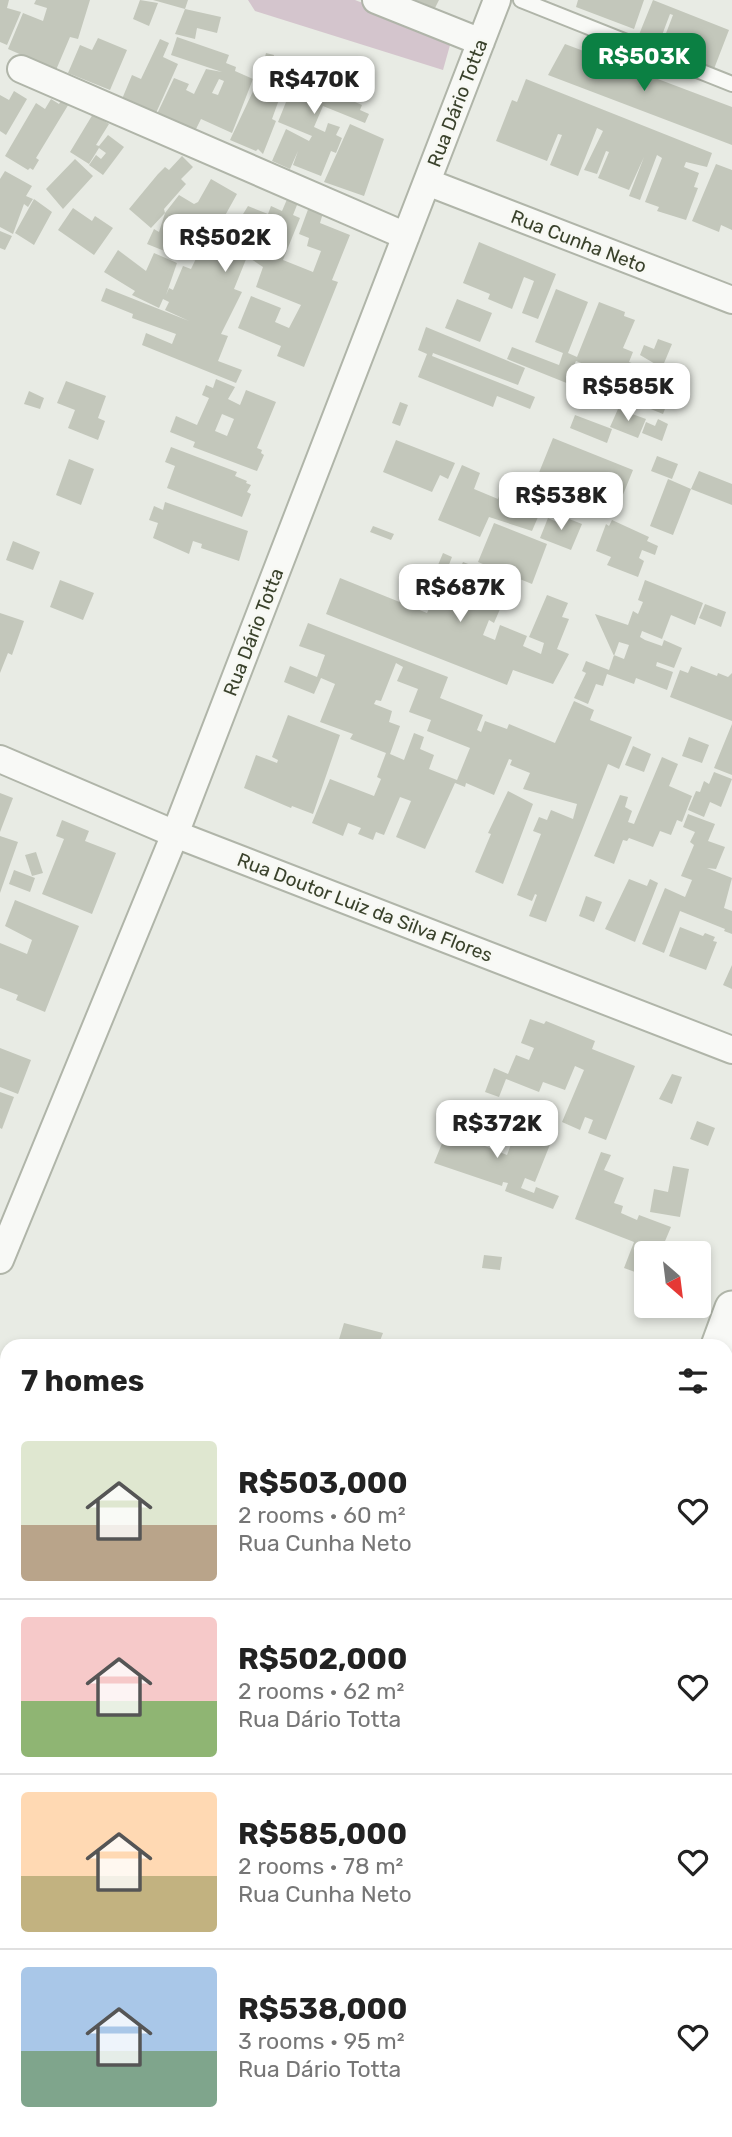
<!DOCTYPE html>
<html lang="en">
<head>
<meta charset="utf-8">
<style>
  :root { --surface:#fff; --page:#f2f2f2; --text:#222; --muted:#767676; --line:#e0e0e0; --accent:#0b8043 }
  body { margin:0; font-family:Rubik,sans-serif; background:var(--page); color:var(--text); height:100vh; display:flex; flex-direction:column; font-size:26px; white-space:nowrap }
  * { box-sizing:border-box; margin:0 }
  p { font-size:23px; color:var(--muted) }
  .icon { flex:none; width:38px; height:38px; fill:none; stroke:currentColor; stroke-width:2; stroke-linecap:round; stroke-linejoin:round }
  .map { position:relative; flex:1; overflow:hidden }
  .side { position:absolute; left:0px; top:1339px; width:733px; height:800px; display:flex; flex-direction:column; background:var(--surface); border-radius:21px 21px 0 0; box-shadow:0 4px 10px #0003 }
  .side>* { flex:none }
  .needle { width:46px; rotate:152deg }
  .fabs { position:absolute; left:634px; top:1241px; display:grid; gap:14px }
  .fabs a { display:grid; place-items:center; width:77px; height:77px; border-radius:7px; background:var(--surface); box-shadow:0 4px 10px #0003; font-size:35px }
  .price { position:absolute; translate:-50% -60px; padding:0 16px; border-radius:14px; background:#fff; color:#222; font-size:23px; line-height:46px; filter:drop-shadow(0 2px 4px #0008) }
  .price::after { content:''; position:absolute; left:50%; top:42px; width:21px; height:16px; margin-left:-10px; background:inherit; clip-path:polygon(0 0,100% 0,50% 100%) }
  .price.active { background:var(--accent); color:#fff }
  ul { padding:0; list-style:none }
  li { display:flex; align-items:center; gap:21px; height:175px; padding:0 21px }
  li+li { border-top:2px solid var(--line) }
  li span { display:grid; place-items:center; flex:none; width:196px; height:140px; border-radius:7px; color:#555 }
  li>.icon { margin-inline-start:auto }
  span .icon { width:84px; height:84px; fill:#fffc; stroke-width:1 }
  li b { font-size:30px }
  h2 { display:flex; justify-content:space-between; align-items:center; height:84px; padding:0 21px; font-size:30px }
  .map>svg:first-child { display:block }
  .green { fill:#d4c5cd }
  .building { fill:#c3c7bb; fill-rule:evenodd }
  .lines { fill:none; stroke-linecap:round; stroke-linejoin:round }
  .service-casing { stroke:#b0b5a9; stroke-width:18 }
  .minor-casing { stroke:#b0b5a9; stroke-width:30 }
  .tertiary-casing { stroke:#b0b5a9; stroke-width:37 }
  .service { stroke:#f8f9f6; stroke-width:14 }
  .minor { stroke:#f8f9f6; stroke-width:26 }
  .tertiary { stroke:#f8f9f6; stroke-width:33 }
  .labels { text-anchor:middle; stroke-width:5; stroke-linejoin:round; paint-order:stroke }
  .street-label { font-size:19px; fill:#3a422c; stroke:#f7f8f3 }
</style>
</head>
<body>
<div class="map">
<svg width="732" height="2137" viewBox="0 0 732 2137">
  <rect width="100%" height="100%" fill="#e8ebe4"/>
  <path class="green" d="M248 0H355L452 38 443 70 255 11Z"/>
  <path class="building" d="M0 0H9L7 8 21 12 7 45 0 42Z
    M36 0H90L78 39 70 37 56 70 8 49 23 13 43 21 47 8 34 4Z
    M140 0 158 3 149 26 133 19Z
    M153 0H188L185 9 221 17 217 33 197 28 195 39 175 34 185 9Z
    M415 0H439L435 8Z
    M578 0H644L634 29 576 7Z
    M653 0 729 30 712 74 660 49 673 15 670 14 656 51 636 42Z
    M177 37 229 55 226 63 236 67 235 71 253 79 232 133 201 119 195 131 157 114 174 78 189 84 186 90 194 94 206 69 222 72 171 55ZM219 79 224 81 218 95 212 93Z
    M98 38 127 50 110 90 68 73 80 45 92 50Z
    M160 39 169 43 163 57 178 64 156 113 122 99 132 75 141 79Z
    M565 44 732 107V145L548 75Z
    M266 53 274 55 270 71 262 69Z
    M295 62 308 66 306 71 312 74 316 63 353 76 357 95 351 93 348 99 362 105 360 110 369 114 365 123 323 106 314 127 325 132 328 123 340 127 336 135 342 138 336 153 331 151 321 176 293 165 298 151 290 169 272 161 286 129 309 141 312 136 278 122 286 102 281 101Z
    M264 75 285 83 272 119 276 121 263 154 258 149 256 151 230 140 255 87 260 89Z
    M526 79 712 153 707 167 686 162 684 167 699 173 694 187 698 188 686 220 657 211 659 207 645 202 662 158 657 155 640 200 629 196 644 157 629 190 598 178 609 152 606 151 597 174 584 170 603 131 597 128 578 176 550 165 562 135 558 134 547 161 496 141 512 100 517 102Z
    M14 91 27 99 6 135 0 131V95L9 100Z
    M63 97 70 102 36 158 39 160 33 170 30 168 28 170 5 156 36 103 45 109 51 99 59 104Z
    M93 114 109 124 96 145 99 146 108 135 124 147 103 175 89 165 96 155 101 159 106 153 99 148 89 164 70 152Z
    M350 124 384 139 364 196 324 182Z
    M182 156 193 167 181 179 186 184 164 209 165 213 179 195 194 204 198 202 211 179 237 194 212 239 224 245 248 206 268 214 271 206 282 211 288 197 299 200 293 215 300 218 283 260 313 272 321 251 307 246 309 238 299 234 310 204 323 213 320 223 350 235 332 280 338 282 304 367 277 356 281 346 238 328 251 296 281 308 275 322 289 328 301 305 256 287 263 267 251 259 255 248 251 247 234 289 242 292 221 334 228 336 218 361 242 370 236 383 142 345 146 333 172 344 176 334 132 318 133 314 101 301 106 288 189 321 165 310 169 302 163 299 159 308 132 295 135 291 104 272 118 250 146 271 154 253 177 263 166 295 169 288 173 290 183 266 191 269 205 240 213 244 185 228 186 226 183 223 179 229 189 232 184 247 172 242 167 252 147 244 154 229 159 232 165 213 151 228 129 209 158 174 165 167 169 170Z
    M75 159 93 176 63 209 46 189Z
    M716 164 732 170V230L721 225 719 232 692 221Z
    M5 171 32 186 26 196 33 199 28 207 24 204 13 234 0 227V179Z
    M34 199 52 212 34 245 15 233Z
    M73 208 92 221 95 216 113 228 94 255 58 230Z
    M0 231 12 236 5 250 0 248Z
    M479 242 556 274 538 319 522 313 534 281 524 277 512 309 488 299 490 294 463 283Z
    M556 289 588 302 568 353 577 357 599 302 625 312 624 316 635 320 623 348 633 352 629 362 652 371 648 384 671 393 663 414 621 397 629 376 623 374 613 401 592 393 588 405 570 397 574 386 507 359 512 347 559 365 563 353 535 342ZM576 361 609 374 605 383 571 372Z
    M457 299 492 313 480 342 445 328Z
    M426 327 525 368 518 385 433 353 432 356 535 397 530 409 497 396 493 407 418 377 427 354 418 350Z
    M658 339 672 344 662 368 640 355 644 345 654 349Z
    M216 379 235 387 228 399 240 405 246 390 276 402 257 448 262 450 261 453 264 455 257 471 193 447 195 442 170 432 176 416 197 425 209 398 202 395 206 385 213 388ZM222 414 234 419 227 436 215 431Z
    M66 381 106 396 98 418 105 421 98 440 68 428 75 410 57 403Z
    M29 391 44 398 40 409 24 404Z
    M400 402 408 405 400 426 392 423Z
    M618 409 646 419 638 438 610 427Z
    M575 415 612 429 607 443 570 428Z
    M658 419 668 424 662 441 642 433 646 422 655 426Z
    M553 438 633 470 620 502 565 479 561 490 536 480Z
    M396 440 455 463 448 479 440 475 432 492 383 472Z
    M171 447 237 472 235 476 247 481 246 483 251 485 247 492 251 494 242 517 167 488 175 466 165 462Z
    M657 456 678 464 672 479 651 471Z
    M69 459 94 469 81 505 56 495Z
    M462 465 480 473 474 489 498 499 503 485 530 497 533 488 545 493 541 502 544 503 532 531 489 517 480 537 438 520Z
    M699 471 732 484V505L691 489Z
    M668 479 691 489 673 535 650 526Z
    M165 502 248 531 239 561 201 548 202 544 193 541 189 554 153 538 158 523 149 520 154 506 163 510Z
    M559 515 582 524 571 550 540 538 548 518 557 522Z
    M612 520 649 537 647 541 658 546 655 555 642 550 639 558 644 561 638 577 607 565 611 557 596 551 606 524 609 526Z
    M494 523 547 544 532 584 478 562Z
    M373 526 394 534 391 540 370 532Z
    M13 541 40 552 33 570 6 560Z
    M443 553 452 557 448 567 459 571 463 562 512 581 494 623 489 620 483 635 495 640 500 625 527 636 523 646 541 654 544 643 529 637 547 595 568 603 562 617 569 619 557 649 569 654 553 684 513 670 507 685 326 614 340 578 427 613 434 598 426 594ZM439 591 449 594 445 602 436 598Z
    M60 580 94 593 83 620 50 607Z
    M645 580 703 603 695 625 671 615 662 639 642 631 640 637 645 640 662 646 664 640 682 648 674 668 657 662 656 666 673 672 667 690 636 678 634 684 607 674 603 686 596 684 588 704 574 698 586 673 582 671 586 661 609 670 614 655 624 659 629 645 619 642 614 656 595 614 628 625 633 611 638 614 643 602 638 600Z
    M705 604 726 612 721 627 699 618Z
    M0 613 24 621 12 655 8 653 0 673Z
    M308 623 448 677 440 698 483 715 477 730 481 732 485 721 507 729 509 724 555 743 574 701 594 710 590 720 632 737 619 769 608 764 546 922 529 916 537 895 535 894 532 901 517 895 541 834 533 831 539 817 547 820 551 810 573 819 577 804 523 789 530 773 510 765 512 760 509 759 494 795 466 783 465 787 455 783 425 849 396 837 411 801 400 797 384 835 376 832 373 840 358 834 361 828 348 823 343 836 312 823 330 779 374 796 381 779 377 777 386 753 350 739 353 734 320 722 335 684 321 678 314 694 284 682 290 666 317 677 325 655 299 646ZM396 663 403 667 397 681 418 689 409 712 431 720 427 731 470 748 457 780 429 769 434 755 420 749 424 737 414 733 404 760 390 754 400 726 389 722 392 711 374 704 376 700 381 701Z
    M691 666 717 676 718 673 728 677 732 673V721L670 697 680 670 688 673Z
    M288 715 340 735 313 814 292 806 291 808 244 788 256 755 277 763 278 760 272 757Z
    M732 724V775L714 768Z
    M689 737 709 745 702 763 682 756Z
    M633 746 651 754 644 772 625 765Z
    M662 757 678 764 669 786 692 796 682 822 677 820 671 835 660 831 653 847 629 838 627 841 623 840 614 864 594 856 620 795 628 797 625 807 632 811 628 822 634 824Z
    M714 772 732 779 721 807 710 802 704 817 688 810 696 791 700 792 704 781 709 784Z
    M508 791 533 804 503 884 475 872 491 834 488 833Z
    M0 793 13 798 0 832Z
    M688 814 715 824 708 841 725 847 716 869 707 868 732 878 724 908 732 911V934L724 931 725 929 680 911 664 953 642 944 665 888 685 897 692 880 681 876 694 845 690 842 695 832 683 827Z
    M62 820 89 831 85 841 116 853 92 914 42 894 64 839 56 836Z
    M0 836 18 842 0 893Z
    M36 852 43 873 32 876 25 855Z
    M14 870 35 878 30 892 9 884Z
    M629 879 647 886 650 879 658 883 635 942 605 929Z
    M586 896 602 902 594 922 579 916Z
    M15 900 79 926 45 1012 16 1000 18 995 0 988V943L27 954 32 940 5 926Z
    M680 927 703 936 705 933 715 937 713 941 717 942 706 970 669 956Z
    M732 965V989L723 985Z
    M530 1019 544 1024 546 1021 595 1041 592 1049 635 1066 606 1140 588 1133 593 1120 585 1117 580 1130 562 1122 584 1070 575 1066 565 1090 543 1082 539 1092 506 1079 499 1097 485 1092 494 1068 508 1074 516 1055 529 1060 534 1048 521 1043Z
    M0 1048 31 1060 18 1094 0 1087Z
    M672 1074 682 1077 672 1104 659 1099Z
    M0 1092 14 1097 2 1129 0 1128Z
    M461 1114 488 1125 480 1144 507 1155 517 1128 524 1130 520 1138 531 1142 534 1135 551 1142 535 1182 525 1178 521 1188 534 1193 536 1187 559 1196 553 1209 505 1191 508 1183 503 1182 502 1186 434 1163 443 1141 449 1143Z
    M697 1121 715 1128 708 1146 690 1139Z
    M601 1152 611 1155 604 1170 624 1178 614 1203 623 1206 621 1213 637 1220 639 1215 671 1227 660 1253H646V1276L624 1268 634 1242 575 1219Z
    M673 1166 689 1169 680 1217 650 1212 654 1189 668 1192Z
    M484 1255 502 1257 500 1270 482 1268Z
    M344 1323 383 1333 378 1346H337Z
    M0 1412 7 1414V1459L0 1457Z
    M7 1506V1542L0 1540V1523Z
    M726 1626 732 1628V1665L726 1663Z
    M7 1689V1713L0 1710Z
    M0 1742 7 1745 5 1757 2 1755 0 1760Z
    M0 1788 7 1791V1821L0 1818Z
    M0 1859 7 1863 6 1895 0 1892Z
    M728 1862 732 1864V1885L726 1883Z
    M727 1914 732 1916V1949L729 1955 726 1953Z
    M726 2022 732 2024 727 2050H726Z
    M0 2061 7 2064V2090L0 2086Z
    M726 2069 732 2071V2114L728 2113 727 2118Z
    M726 2125 732 2127V2137H717L719 2132H726Z
    M62 2132H80L85 2133 84 2137H59Z
    M130 2132H149L146 2137H128Z
    M169 2132H201L198 2137H180Z
    M297 2132H336L334 2137H295Z
    M471 2132H539L553 2137H469Z
    M622 2132H695L709 2137H636Z"/>
  <g class="lines">
    <g class="service-casing">
      <path id="service" d="M521 0 732 84"/>
    </g>
    <g class="minor-casing">
      <path id="minor" d="M376 0 481 42
        M21 69 406 236
        M427 182 732 300
        M0 759 175 834 732 1050
        M0 1260 175 834 497 0
        M726 1590 732 1593
        M0 1598 7 1601
        M726 1978 732 1980"/>
    </g>
    <g class="tertiary-casing">
      <path id="tertiary" d="M718 1346 732 1308
        M396 2137 398 2132"/>
    </g>
    <use href="#service" class="service"/>
    <use href="#minor" class="minor"/>
    <use href="#tertiary" class="tertiary"/>
  </g>
  <g class="labels">
    <g class="street-label">
      <text transform="translate(457 103) rotate(-69)" y="7">Rua Dário Totta</text>
      <text transform="translate(579 241) rotate(21)" y="7">Rua Cunha Neto</text>
      <text transform="translate(253 632) rotate(-69)" y="7">Rua Dário Totta</text>
      <text transform="translate(365 907) rotate(21)" y="7">Rua Doutor Luiz da Silva Flores</text>
    </g>
  </g>
</svg>
<div class="fabs">
<a><svg class="needle" viewBox="-14 -14 28 28"><path d="M0-13l5 13h-10z" fill="#e53935"/><path d="M0 13l5-13h-10z" fill="#767676"/></svg></a>
</div>
<b class="price active" style="left:644px;top:93px">R$503K</b>
<b class="price" style="left:314px;top:116px">R$470K</b>
<b class="price" style="left:225px;top:274px">R$502K</b>
<b class="price" style="left:628px;top:423px">R$585K</b>
<b class="price" style="left:561px;top:532px">R$538K</b>
<b class="price" style="left:460px;top:624px">R$687K</b>
<b class="price" style="left:497px;top:1160px">R$372K</b>
<section class="side">
<h2>7 homes<svg class="icon" aria-label="filters" viewBox="0 0 24 24"><path d="M4 7h16M4 17h16"/><circle cx="9" cy="7" r="2"/><circle cx="15" cy="17" r="2"/></svg></h2>
<ul>
<li><span style="background:linear-gradient(#dfe7d0 60%,#b9a48a 0)"><svg class="icon" aria-label="home" viewBox="0 0 24 24"><path d="M3 11l9-7 9 7M6 9v11h12V9"/></svg></span><div><b>R$503,000</b><p>2 rooms · 60 m²</p><p>Rua Cunha Neto</p></div><svg class="icon" aria-label="heart" viewBox="0 0 24 24"><path d="M12 20l-8-8c-3-5 5-10 8-4 3-6 11-1 8 4z"/></svg></li>
<li><span style="background:linear-gradient(#f6c9c9 60%,#8fb573 0)"><svg class="icon" aria-label="home" viewBox="0 0 24 24"><path d="M3 11l9-7 9 7M6 9v11h12V9"/></svg></span><div><b>R$502,000</b><p>2 rooms · 62 m²</p><p>Rua Dário Totta</p></div><svg class="icon" aria-label="heart" viewBox="0 0 24 24"><path d="M12 20l-8-8c-3-5 5-10 8-4 3-6 11-1 8 4z"/></svg></li>
<li><span style="background:linear-gradient(#ffd9b3 60%,#c2b280 0)"><svg class="icon" aria-label="home" viewBox="0 0 24 24"><path d="M3 11l9-7 9 7M6 9v11h12V9"/></svg></span><div><b>R$585,000</b><p>2 rooms · 78 m²</p><p>Rua Cunha Neto</p></div><svg class="icon" aria-label="heart" viewBox="0 0 24 24"><path d="M12 20l-8-8c-3-5 5-10 8-4 3-6 11-1 8 4z"/></svg></li>
<li><span style="background:linear-gradient(#a9c7e8 60%,#7fa58c 0)"><svg class="icon" aria-label="home" viewBox="0 0 24 24"><path d="M3 11l9-7 9 7M6 9v11h12V9"/></svg></span><div><b>R$538,000</b><p>3 rooms · 95 m²</p><p>Rua Dário Totta</p></div><svg class="icon" aria-label="heart" viewBox="0 0 24 24"><path d="M12 20l-8-8c-3-5 5-10 8-4 3-6 11-1 8 4z"/></svg></li>
</ul>
</section>
</div>
</body>
</html>
